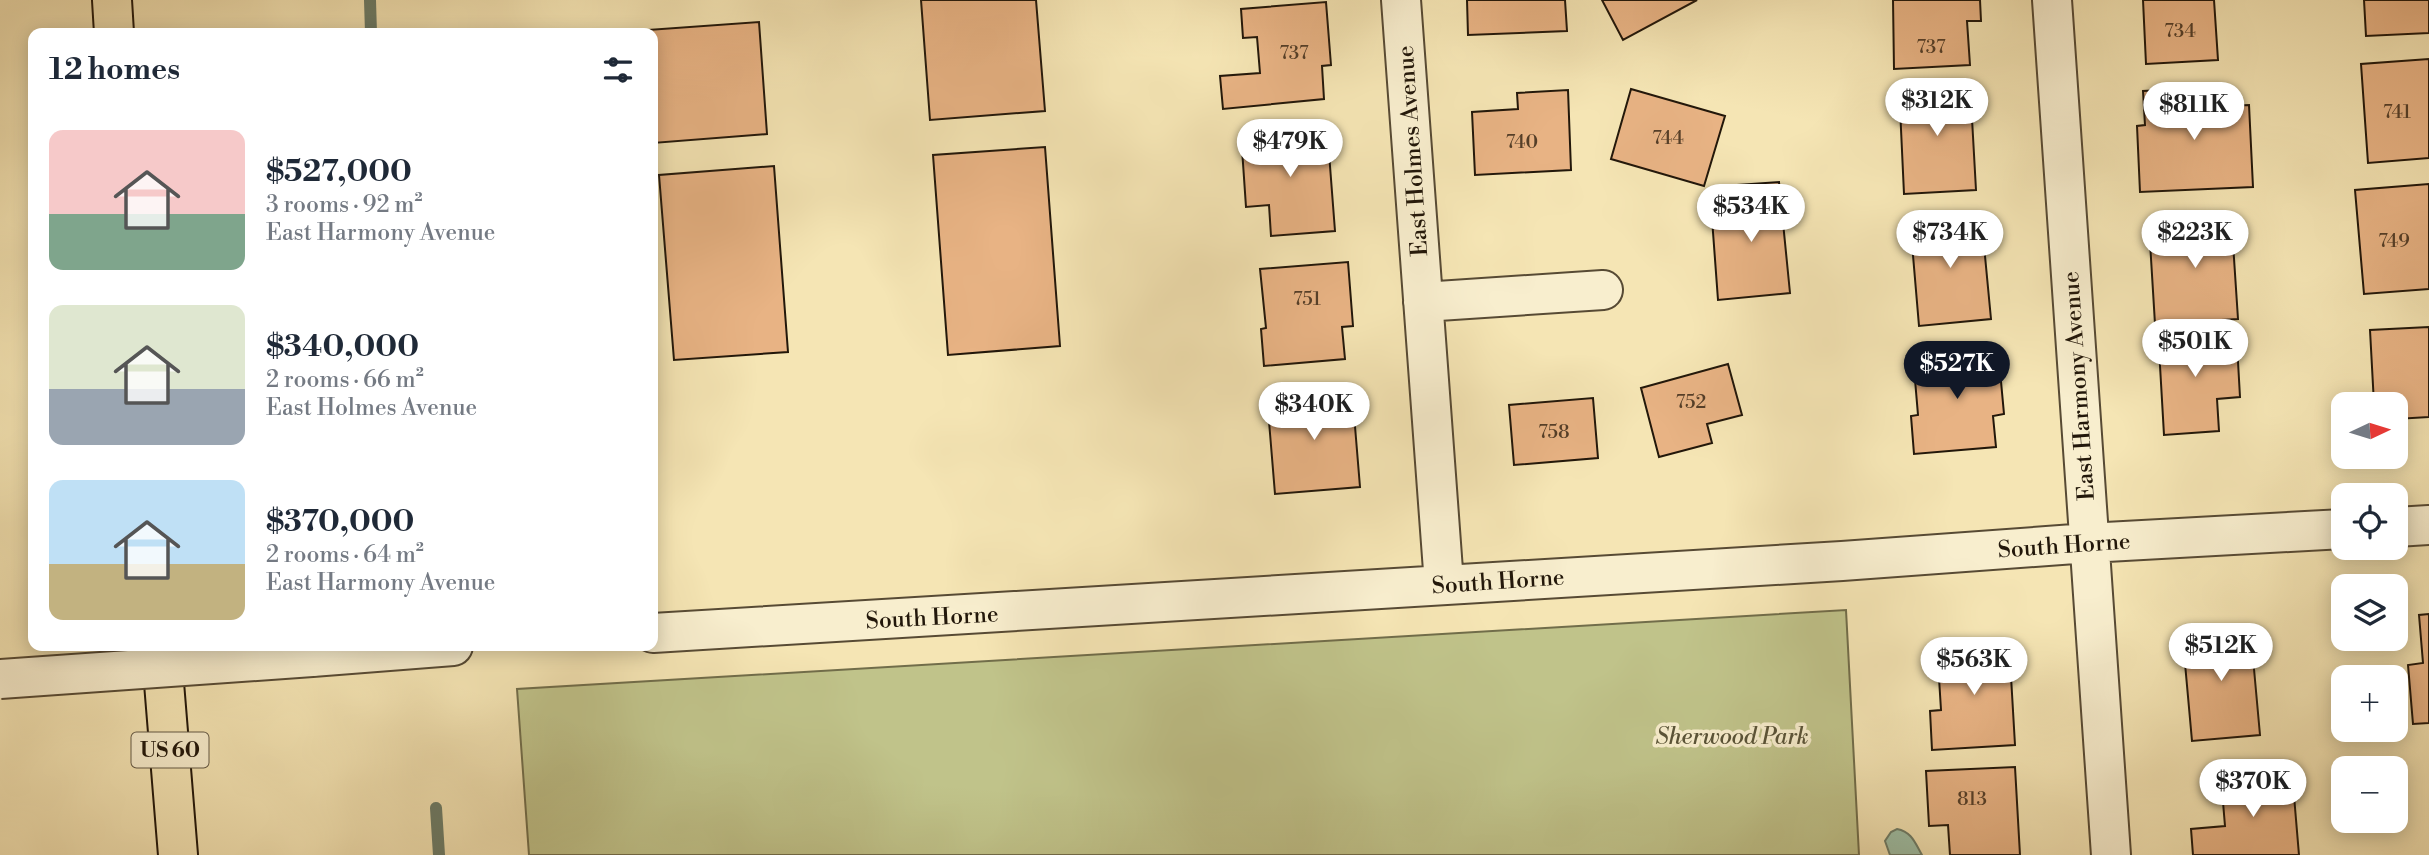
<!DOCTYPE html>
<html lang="en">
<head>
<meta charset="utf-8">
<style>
  :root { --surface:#fff; --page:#f2f2f3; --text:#1f2937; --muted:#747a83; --accent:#111827 }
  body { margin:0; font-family:"Libre Bodoni",serif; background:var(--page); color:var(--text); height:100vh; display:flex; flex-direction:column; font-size:26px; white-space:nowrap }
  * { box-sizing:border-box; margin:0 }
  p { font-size:23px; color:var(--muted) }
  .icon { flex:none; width:38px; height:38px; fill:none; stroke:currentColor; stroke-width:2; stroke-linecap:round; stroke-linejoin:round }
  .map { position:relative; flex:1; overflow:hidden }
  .side { position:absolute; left:28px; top:28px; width:630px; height:623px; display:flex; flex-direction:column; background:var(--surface); border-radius:14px; box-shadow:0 4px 18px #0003 }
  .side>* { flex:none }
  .needle { width:46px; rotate:86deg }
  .buttons { position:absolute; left:2331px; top:392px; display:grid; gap:14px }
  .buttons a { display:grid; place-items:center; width:77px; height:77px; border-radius:14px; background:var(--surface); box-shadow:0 4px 18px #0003; font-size:35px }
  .price { position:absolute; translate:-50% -60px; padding:0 16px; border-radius:24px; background:#fff; color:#222; font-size:23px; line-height:46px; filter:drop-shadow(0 2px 4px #0008) }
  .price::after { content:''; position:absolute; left:50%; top:42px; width:21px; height:16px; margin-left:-10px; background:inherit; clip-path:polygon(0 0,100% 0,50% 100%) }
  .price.active { background:var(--accent); color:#fff }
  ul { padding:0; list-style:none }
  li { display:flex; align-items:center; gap:21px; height:175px; padding:0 21px }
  li span { display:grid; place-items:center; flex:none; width:196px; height:140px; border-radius:14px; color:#555 }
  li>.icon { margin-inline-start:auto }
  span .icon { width:84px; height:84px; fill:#fffc; stroke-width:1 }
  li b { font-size:30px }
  h2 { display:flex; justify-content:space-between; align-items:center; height:84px; padding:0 21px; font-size:30px }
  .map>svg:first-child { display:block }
  .green { fill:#c0c38a; stroke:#716d4a; stroke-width:2 }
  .water { fill:#9dc0a7; stroke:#6c7c68; stroke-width:2 }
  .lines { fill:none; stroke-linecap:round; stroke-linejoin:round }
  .stream { stroke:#6c7c68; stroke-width:12 }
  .building { fill:#e8b384; stroke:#22170a; stroke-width:2 }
  .minor-casing { stroke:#574a34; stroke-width:42 }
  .highway-casing { stroke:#22170a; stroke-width:42 }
  .minor { stroke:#f8eece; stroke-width:38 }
  .highway { stroke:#f5e5b4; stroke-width:38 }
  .minor-bridge-casing { stroke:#574a34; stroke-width:42; stroke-linecap:butt }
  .minor-bridge { stroke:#f8eece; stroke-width:38 }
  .labels { text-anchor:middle; stroke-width:7; stroke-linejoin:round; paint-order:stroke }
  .number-label { font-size:19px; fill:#543e28 }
  .shield { fill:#f8eece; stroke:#625845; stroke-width:2 }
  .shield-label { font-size:21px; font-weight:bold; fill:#22170a }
  .street-label { font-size:23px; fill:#22170a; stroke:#f8eece }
  .park-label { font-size:23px; font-style:italic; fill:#595337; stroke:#f8eece }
</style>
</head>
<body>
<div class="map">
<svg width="2429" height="855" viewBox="0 0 2429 855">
  <rect width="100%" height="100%" fill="#f5e5b4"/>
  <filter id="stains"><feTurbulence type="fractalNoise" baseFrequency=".00286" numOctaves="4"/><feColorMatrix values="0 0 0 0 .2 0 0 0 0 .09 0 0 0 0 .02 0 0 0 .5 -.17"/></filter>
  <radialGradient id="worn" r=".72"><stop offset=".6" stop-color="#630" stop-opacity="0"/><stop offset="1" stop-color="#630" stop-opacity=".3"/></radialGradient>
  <path class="green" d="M1846 610 1859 855H529L517 689Z"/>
  <path class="water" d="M1897 829C1912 832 1915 843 1922 855H1890L1885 841 1891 832Z"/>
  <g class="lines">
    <path class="stream" d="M370 0 371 33
      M436 808 439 855"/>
  </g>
  <path class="building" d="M921 0H1036L1045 111 930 120Z
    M1467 0H1565L1567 31 1468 35Z
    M1602 0H1697L1623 40Z
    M1893 0H1980L1981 21H1967L1970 65 1894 69Z
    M2143 0H2214L2218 60 2146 64Z
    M2364 0H2429V33L2366 36Z
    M1326 2 1331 65 1322 66 1324 99 1223 109 1220 76 1260 73 1257 37 1243 38 1241 9Z
    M759 22 767 134 653 143V33H606Z
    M2429 59V158L2368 163 2361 64Z
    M1970 83 1976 190 1904 194 1899 86Z
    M2226 87 2227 106 2249 105 2253 187 2140 192 2137 126 2145 125 2143 91Z
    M1631 89 1725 116 1704 186 1611 159Z
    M1568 90 1571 170 1475 175 1472 112 1518 109 1517 93Z
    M1327 127 1335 231 1271 236 1269 205 1246 207 1241 134Z
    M1045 147 1060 346 948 355 933 155Z
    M774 166 788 352 674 360 659 175Z
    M1779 182 1790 293 1718 300 1711 205 1741 204 1738 185Z
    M2429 184V289L2364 294 2355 190Z
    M2231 213 2238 319 2155 324 2150 242 2163 241 2162 218Z
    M1981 214 1991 319 1919 326 1910 220Z
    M1348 262 1353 326 1342 327 1345 359 1264 366 1261 329 1266 328 1260 269Z
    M2429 327V417L2396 419V404H2374L2370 330Z
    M2216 328 2217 346 2237 344 2240 397 2217 399 2219 431 2164 435 2158 331Z
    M1998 349 2004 414 1993 416 1996 447 1914 454 1911 416 1918 415 1913 356Z
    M1728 364 1742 415 1707 424 1712 443 1659 457 1641 388Z
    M1352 390 1360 487 1275 494 1267 397Z
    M1593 398 1598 458 1514 465 1509 405Z
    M2429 614V723L2413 724 2408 665 2423 663 2419 615Z
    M2250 625 2260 735 2192 741 2182 630Z
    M2009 642 2015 745 1932 750 1930 711 1941 710 1937 646Z
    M2015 767 2020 855H1950L1948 825 1929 826 1926 771Z
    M2292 772 2299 855H2193L2191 829 2225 826 2221 778Z"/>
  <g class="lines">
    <g class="minor-casing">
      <path id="minor" d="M1401 0 1444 584
        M2052 0 2111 855
        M1423 302 1603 290
        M2396 527 2429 525
        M653 633 1842 561 2088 543 2343 529
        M312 657 453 646"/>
    </g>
    <g class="highway-casing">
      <path id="highway" d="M112 0 114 33
        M161 646 178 855"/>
    </g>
    <use href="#minor" class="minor"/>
    <use href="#highway" class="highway"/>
    <g class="minor-bridge-casing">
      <path id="minor-bridge" d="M0 679 312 657"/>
    </g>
    <use href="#minor-bridge" class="minor-bridge"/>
  </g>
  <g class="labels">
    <g class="number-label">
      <text x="2180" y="37">734</text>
      <text x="1931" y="53">737</text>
      <text x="1294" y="59">737</text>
      <text x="2397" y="118">741</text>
      <text x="1668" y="144">744</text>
      <text x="1522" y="148">740</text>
      <text x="2394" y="247">749</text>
      <text x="1307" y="305">751</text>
      <text x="1691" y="408">752</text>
      <text x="1554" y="438">758</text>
      <text x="1972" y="805">813</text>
    </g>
    <rect class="shield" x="131.5" y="732.5" width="77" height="35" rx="5"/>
    <g class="shield-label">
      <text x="170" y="757">US 60</text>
    </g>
    <g class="street-label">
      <text transform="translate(1412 151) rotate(-94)" y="8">East Holmes Avenue</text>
      <text transform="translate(2078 386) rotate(-94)" y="8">East Harmony Avenue</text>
      <text transform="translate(2064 545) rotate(-4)" y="8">South Horne</text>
      <text transform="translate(1498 581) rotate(-4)" y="8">South Horne</text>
      <text transform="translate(932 617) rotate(-3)" y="8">South Horne</text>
    </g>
    <g class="park-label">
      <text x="1732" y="744">Sherwood Park</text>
    </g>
  </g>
  <rect width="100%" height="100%" filter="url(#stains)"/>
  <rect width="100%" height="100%" fill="url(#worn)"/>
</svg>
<div class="buttons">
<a><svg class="needle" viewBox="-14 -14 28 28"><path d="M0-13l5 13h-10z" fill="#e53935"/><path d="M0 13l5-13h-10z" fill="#747a83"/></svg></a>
<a><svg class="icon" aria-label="locate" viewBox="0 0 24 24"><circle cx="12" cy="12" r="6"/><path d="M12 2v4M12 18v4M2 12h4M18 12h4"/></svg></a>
<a><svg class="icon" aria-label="layers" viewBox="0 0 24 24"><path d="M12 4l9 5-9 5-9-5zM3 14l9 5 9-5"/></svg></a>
<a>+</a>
<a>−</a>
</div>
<b class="price" style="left:1937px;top:138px">$312K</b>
<b class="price" style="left:2194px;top:142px">$811K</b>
<b class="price" style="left:1290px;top:179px">$479K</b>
<b class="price" style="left:1751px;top:244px">$534K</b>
<b class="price" style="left:1950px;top:270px">$734K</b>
<b class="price" style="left:2195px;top:270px">$223K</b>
<b class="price" style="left:2195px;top:379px">$501K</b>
<b class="price active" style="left:1957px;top:401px">$527K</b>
<b class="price" style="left:1314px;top:442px">$340K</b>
<b class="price" style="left:2221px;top:683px">$512K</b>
<b class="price" style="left:1974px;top:697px">$563K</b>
<b class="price" style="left:2253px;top:819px">$370K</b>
<section class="side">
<h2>12 homes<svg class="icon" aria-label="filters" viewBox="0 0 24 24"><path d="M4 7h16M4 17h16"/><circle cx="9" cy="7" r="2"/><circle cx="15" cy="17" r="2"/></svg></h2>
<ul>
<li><span style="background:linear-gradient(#f6c9c9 60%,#7fa58c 0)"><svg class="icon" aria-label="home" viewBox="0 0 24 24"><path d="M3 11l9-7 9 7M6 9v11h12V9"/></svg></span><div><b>$527,000</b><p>3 rooms · 92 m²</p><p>East Harmony Avenue</p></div></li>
<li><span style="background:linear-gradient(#dfe7d0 60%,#9aa5b1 0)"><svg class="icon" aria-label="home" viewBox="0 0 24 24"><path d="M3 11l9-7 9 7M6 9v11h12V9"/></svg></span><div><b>$340,000</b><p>2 rooms · 66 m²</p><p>East Holmes Avenue</p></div></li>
<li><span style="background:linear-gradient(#bfe0f5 60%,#c2b280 0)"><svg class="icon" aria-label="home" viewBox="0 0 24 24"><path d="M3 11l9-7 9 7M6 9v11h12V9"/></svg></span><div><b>$370,000</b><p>2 rooms · 64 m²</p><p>East Harmony Avenue</p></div></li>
</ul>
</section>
</div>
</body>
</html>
